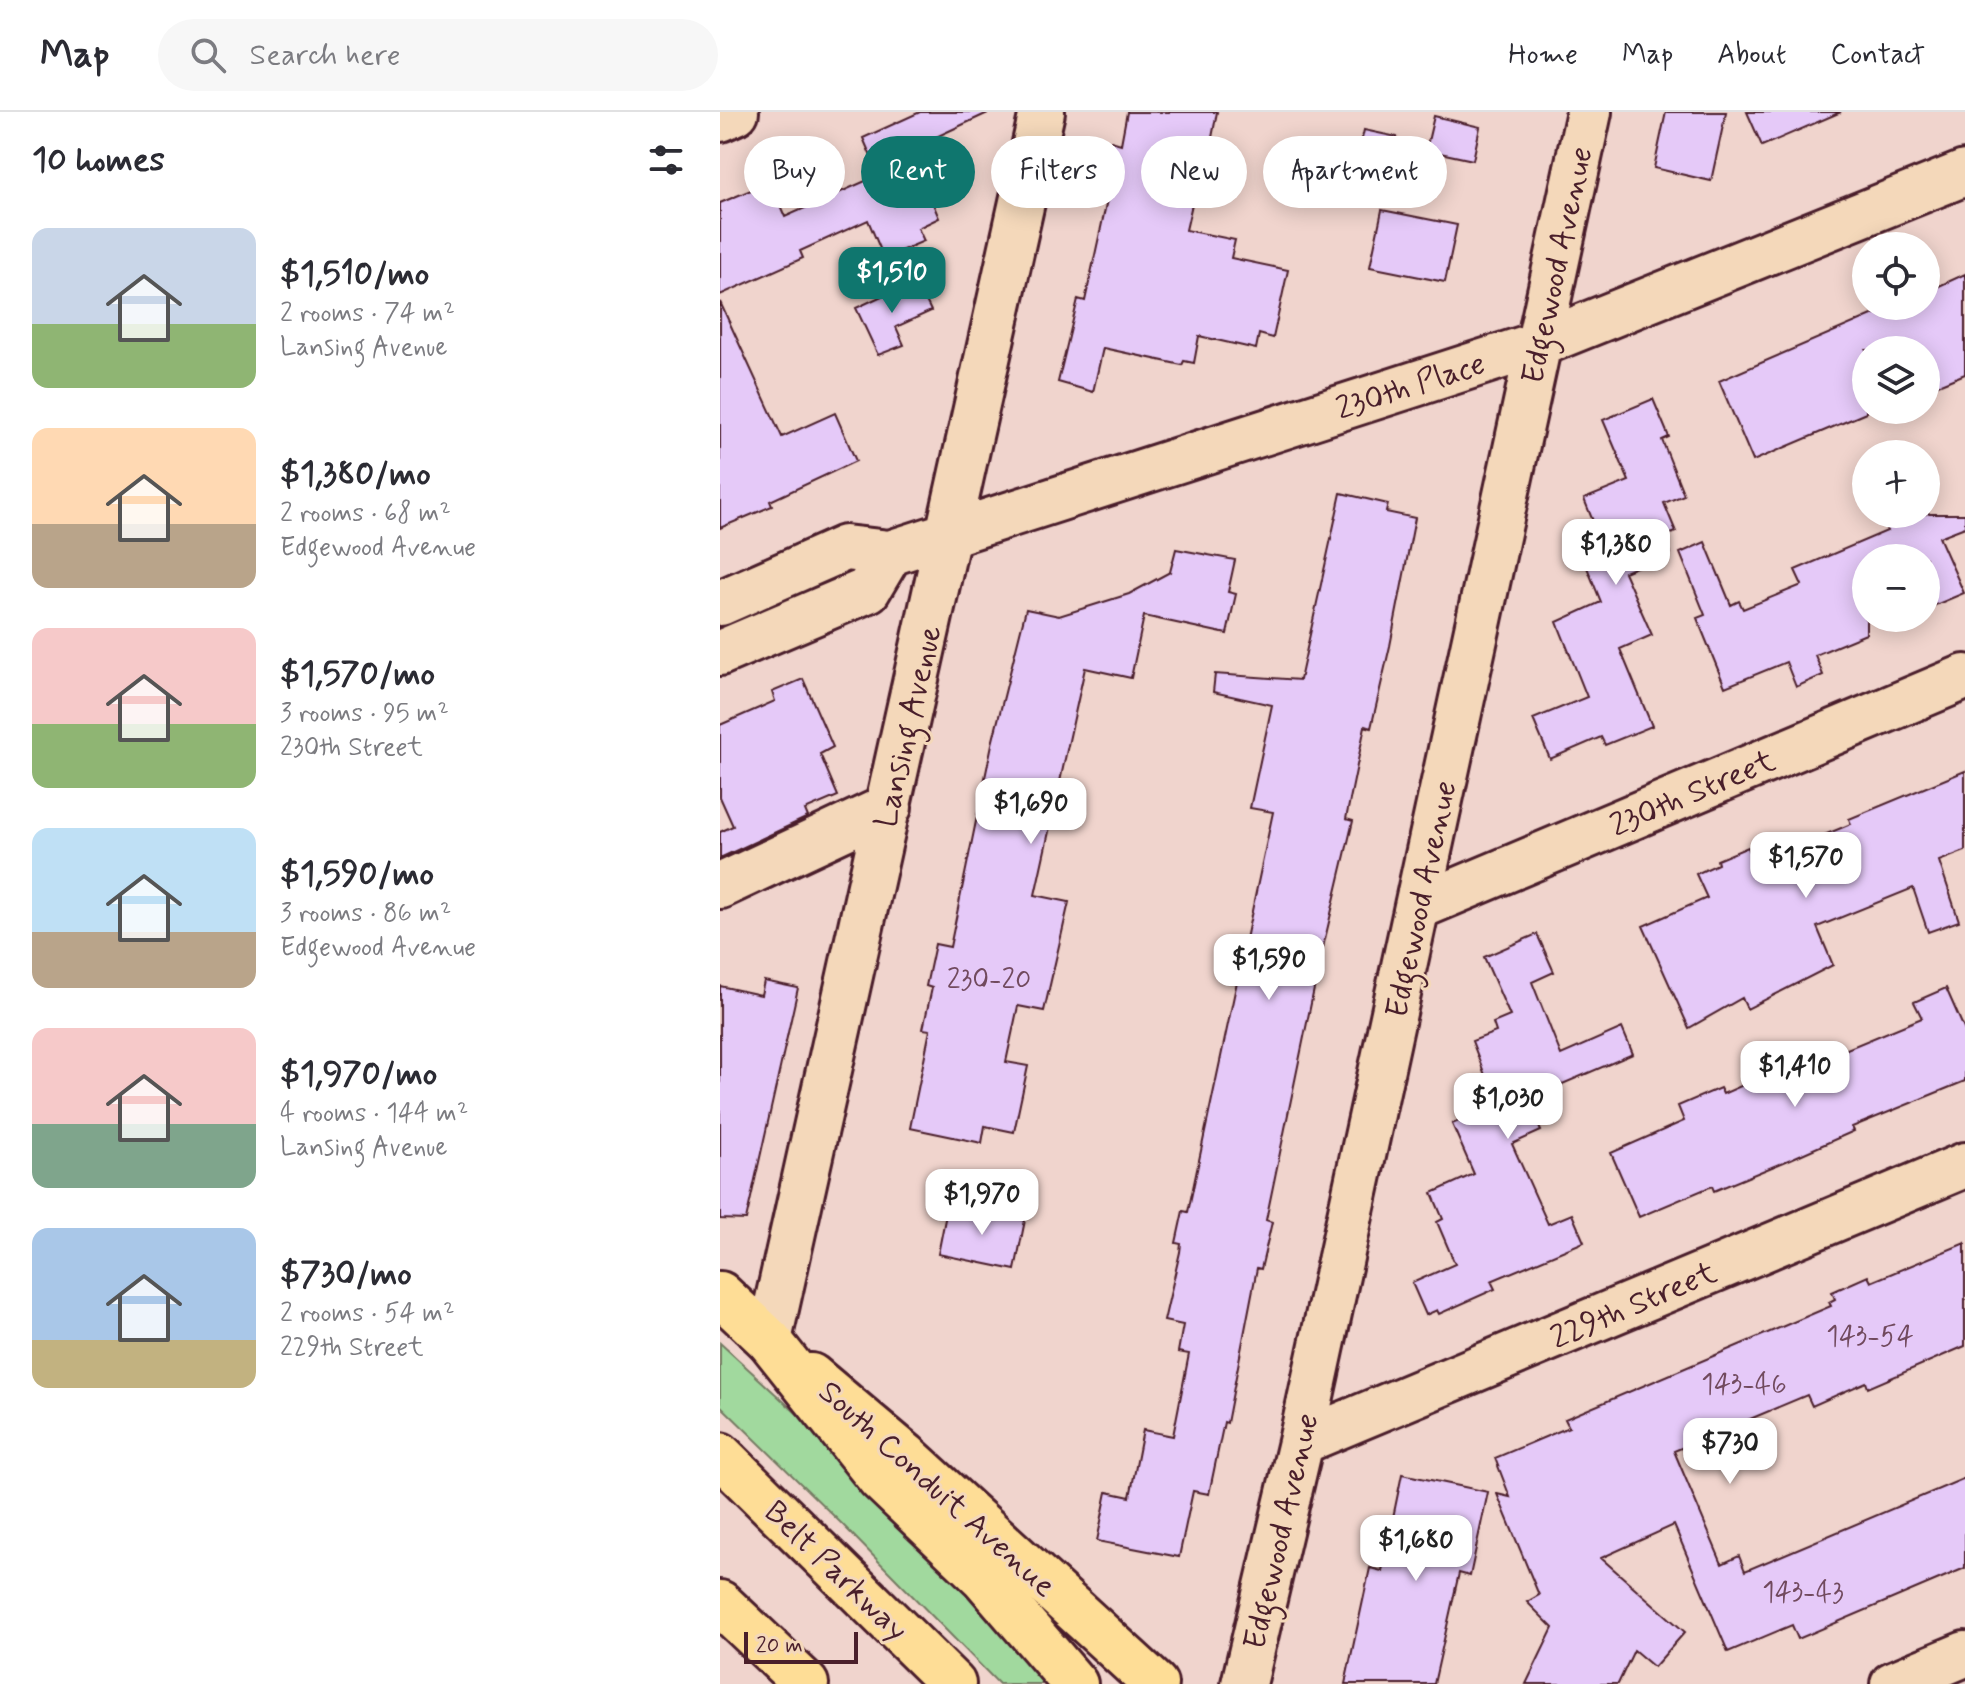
<!DOCTYPE html>
<html lang="en">
<head>
<meta charset="utf-8">
<style>
  :root { --surface:#fff; --page:#f7f7f7; --text:#2b2b33; --muted:#7c7c81; --line:#e1e1e2; --accent:#0f766e }
  body { margin:0; font-family:Mynerve,sans-serif; background:var(--page); color:var(--text); height:100vh; display:flex; flex-direction:column; font-size:30px; white-space:nowrap }
  * { box-sizing:border-box; margin:0 }
  p { font-size:26px; color:var(--muted) }
  .icon { flex:none; width:44px; height:44px; fill:none; stroke:currentColor; stroke-width:2; stroke-linecap:round; stroke-linejoin:round }
  .map { position:relative; flex:1; overflow:hidden }
  .details { display:flex; flex-direction:column; background:var(--surface); width:720px }
  .details>* { flex:none }
  .guide { position:absolute; left:24px; top:24px; width:760px; height:72px; display:flex; gap:16px }
  .buttons { position:absolute; left:1132px; top:120px; display:grid; gap:16px }
  .buttons a { display:grid; place-items:center; width:88px; height:88px; border-radius:50%; background:var(--surface); box-shadow:0 4px 20px #0003; font-size:40px }
  .scale { position:absolute; left:24px; bottom:20px; width:114px; box-sizing:border-box; padding-left:8px; border:4px solid #4a1f2b; border-top:0; font-size:22px; line-height:28px; white-space:nowrap; color:#4a1f2b; -webkit-text-stroke:6px #f4d8ba; paint-order:stroke }
  .price { position:absolute; translate:-50% -68px; padding:0 18px; border-radius:16px; background:#fff; color:#222; font-size:26px; line-height:52px; filter:drop-shadow(0 2px 4px #0008) }
  .price::after { content:''; position:absolute; left:50%; top:48px; width:24px; height:18px; margin-left:-12px; background:inherit; clip-path:polygon(0 0,100% 0,50% 100%) }
  .price.active { background:var(--accent); color:#fff }
  ul { padding:0; list-style:none }
  li { display:flex; align-items:center; gap:24px; height:200px; padding:0 32px }
  li span { display:grid; place-items:center; flex:none; width:224px; height:160px; border-radius:16px; color:#555 }
  li>.icon { margin-inline-start:auto }
  span .icon { width:96px; height:96px; fill:#fffc; stroke-width:1 }
  li b { font-size:34px }
  h2 { display:flex; justify-content:space-between; align-items:center; height:96px; padding:0 32px; font-size:34px }
  .tag { padding:0 28px; border-radius:36px; background:var(--surface); box-shadow:0 4px 20px #0003; font-size:28px; line-height:72px }
  .tag.active { background:var(--accent); color:#fff }
  header { display:flex; align-items:center; gap:48px; box-sizing:border-box; height:112px; padding:0 40px; background:var(--surface); border-bottom:2px solid var(--line) }
  header strong { font-size:38px }
  nav { display:flex; gap:44px; margin-inline-start:auto; font-size:28px }
  .search { width:560px; height:72px; background:var(--page); display:flex; align-items:center; gap:20px; box-sizing:border-box; padding:0 28px; border-radius:44px; color:var(--muted); font-size:30px }
  main { display:flex; flex:1; min-height:0 }
  .map>svg:first-child { display:block }
  .green { fill:#a1d99e; stroke:#767c64; stroke-width:2 }
  .building { fill:#e5c9f8; stroke:#4a1f2b; stroke-width:2 }
  .lines { fill:none; stroke-linecap:round; stroke-linejoin:round }
  .minor-casing { stroke:#4a1f2b; stroke-width:50 }
  .major-casing { stroke:#4a1f2b; stroke-width:50 }
  .highway-casing { stroke:#4a1f2b; stroke-width:50 }
  .minor { stroke:#f4d8ba; stroke-width:44 }
  .major { stroke:#fedd96; stroke-width:44 }
  .highway { stroke:#fedd96; stroke-width:44 }
  .labels { text-anchor:middle; stroke-width:6; stroke-linejoin:round; paint-order:stroke }
  .number-label { font-size:28px; fill:#714a5e }
  .street-label { font-size:32px; fill:#4a1f2b; stroke:#f4d8ba }
</style>
</head>
<body>
<header>
<strong>Map</strong>
<div class="search"><svg class="icon" aria-label="search" viewBox="0 0 24 24"><circle cx="10" cy="10" r="6"/><path d="M15 15l6 6"/></svg>Search here</div>
<nav><a>Home</a><a>Map</a><a>About</a><a>Contact</a></nav>
</header>
<main>
<section class="details">
<h2>10 homes<svg class="icon" aria-label="filters" viewBox="0 0 24 24"><path d="M4 7h16M4 17h16"/><circle cx="9" cy="7" r="2"/><circle cx="15" cy="17" r="2"/></svg></h2>
<ul>
<li><span style="background:linear-gradient(#c9d6e8 60%,#8fb573 0)"><svg class="icon" aria-label="home" viewBox="0 0 24 24"><path d="M3 11l9-7 9 7M6 9v11h12V9"/></svg></span><div><b>$1,510/mo</b><p>2 rooms · 74 m²</p><p>Lansing Avenue</p></div></li>
<li><span style="background:linear-gradient(#ffd9b3 60%,#b9a48a 0)"><svg class="icon" aria-label="home" viewBox="0 0 24 24"><path d="M3 11l9-7 9 7M6 9v11h12V9"/></svg></span><div><b>$1,380/mo</b><p>2 rooms · 68 m²</p><p>Edgewood Avenue</p></div></li>
<li><span style="background:linear-gradient(#f6c9c9 60%,#8fb573 0)"><svg class="icon" aria-label="home" viewBox="0 0 24 24"><path d="M3 11l9-7 9 7M6 9v11h12V9"/></svg></span><div><b>$1,570/mo</b><p>3 rooms · 95 m²</p><p>230th Street</p></div></li>
<li><span style="background:linear-gradient(#bfe0f5 65%,#b9a48a 0)"><svg class="icon" aria-label="home" viewBox="0 0 24 24"><path d="M3 11l9-7 9 7M6 9v11h12V9"/></svg></span><div><b>$1,590/mo</b><p>3 rooms · 86 m²</p><p>Edgewood Avenue</p></div></li>
<li><span style="background:linear-gradient(#f6c9c9 60%,#7fa58c 0)"><svg class="icon" aria-label="home" viewBox="0 0 24 24"><path d="M3 11l9-7 9 7M6 9v11h12V9"/></svg></span><div><b>$1,970/mo</b><p>4 rooms · 144 m²</p><p>Lansing Avenue</p></div></li>
<li><span style="background:linear-gradient(#a9c7e8 70%,#c2b280 0)"><svg class="icon" aria-label="home" viewBox="0 0 24 24"><path d="M3 11l9-7 9 7M6 9v11h12V9"/></svg></span><div><b>$730/mo</b><p>2 rooms · 54 m²</p><p>229th Street</p></div></li>
</ul>
</section>
<div class="map">
<svg width="1245" height="1572" viewBox="0 0 1245 1572">
  <rect width="100%" height="100%" fill="#f0d4cd"/>
  <filter id="ink" filterUnits="userSpaceOnUse"><feTurbulence type="fractalNoise" baseFrequency=".0125" numOctaves="2"/><feDisplacementMap in="SourceGraphic" scale="16" xChannelSelector="R" yChannelSelector="G"/><feConvolveMatrix kernelMatrix="1 2 1 2 8 2 1 2 1" color-interpolation-filters="sRGB"/></filter>
  <g filter="url(#ink)">
    <path class="green" d="M0 1231 97 1320 334 1572H279L121 1411 0 1293Z"/>
    <path class="building" d="M200 0H270L190 37 219 106 198 116 204 129 164 146 148 108 80 139 83 146 0 183V91L50 70 65 105 159 63 143 26Z
      M407 0H497L489 41 484 40 466 118 515 128 511 146 568 158 553 226 539 222 536 237 479 224 474 251 464 249 462 253 383 236 373 280 338 270 358 187 365 189 387 88 380 86 391 29 401 32Z
      M946 0H1006L991 69 934 56Z
      M1027 0H1121L1042 34Z
      M714 4 760 15 753 48 706 38Z
      M644 18 677 25 664 89 630 79Z
      M662 98 737 113 725 170 650 155Z
      M1245 162V262L1206 278V238H1146V301L1033 349 999 269 1173 194H1206V180Z
      M196 168 211 199 176 215 184 233 158 243 136 196Z
      M0 190 62 325 115 301 136 349 50 389 52 394 0 416Z
      M933 287 949 325 942 328 964 383 944 391 956 420 943 425 950 441 904 460 932 523 900 537 932 614 885 633 881 625 830 647 813 607 867 585 837 510 881 490 856 428 877 419 864 387 909 369 883 308Z
      M621 381 668 392 666 400 695 406 670 534 651 616 645 614 626 707 633 709 600 848 546 1108 552 1110 541 1157 537 1156 507 1311 504 1310 489 1382 473 1379 459 1445 377 1429 387 1380 410 1385 423 1318 453 1324 469 1242 458 1240 463 1213 444 1209 460 1140 461 1132 456 1131 463 1099 468 1100 553 700 530 696 552 593 493 580 495 562 580 568Z
      M1206 395 1209 402H1245V415L1219 425 1244 481 1206 497V446H1146V522L1095 543 1103 563 1076 575 1066 550 1005 575 977 506 985 503 960 441 985 430 1011 493 1019 489 1023 497 1082 473 1075 458 1167 419 1165 414 1194 402H1206Z
      M456 437 515 448 508 480 516 482 507 522 424 504 411 566 365 556 315 783 349 790 324 899 298 894 286 950 308 954 294 1020 265 1014 262 1031 190 1016 210 918 203 917 212 876 206 874 215 832 230 835 272 632 306 497 339 504 409 482 450 460Z
      M83 567 113 635 100 642 118 684 85 698 88 705 0 746V720L13 714 0 685V613L55 589 52 580Z
      M1245 659V739L1219 749 1239 809 1208 820 1193 776 1097 815 1113 853 1027 897 1022 886 969 916 923 814 987 786 976 762 998 752 997 748 1028 735 1030 740 1051 730 1056 743 1131 712 1129 707Z
      M817 822 834 860 812 870 841 943 902 916 913 942 807 987 821 1019 792 1032 828 1112 852 1102 864 1130 771 1169 775 1177 719 1202 717 1198 706 1203 692 1171 735 1152 717 1110 723 1107 712 1081 754 1062 732 1012 757 1001 754 992 773 984 752 929 776 920 773 911 790 904 764 845Z
      M44 869 78 876 26 1108 0 1107V874L41 883Z
      M1226 876 1245 919V969L1132 1015 1134 1019 1064 1050 994 1079 992 1074 919 1105 891 1041 964 1009 958 994 1000 976 1003 982 1100 939 1103 947 1202 906 1194 890Z
      M228 1092 305 1108 295 1158 218 1142Z
      M1245 1131V1234L1148 1276 1146 1270 1092 1294 1087 1283 954 1339 1002 1452 1019 1444 1025 1459 1245 1366V1456L1078 1527 1072 1513 1008 1540 954 1413 881 1446 965 1520 934 1555 914 1538 898 1572H806L833 1516 807 1490 819 1483 777 1382 790 1385 775 1346 849 1315 845 1307 1111 1194 1109 1190 1115 1187 1112 1180 1148 1164 1151 1170Z
      M682 1362 768 1380 750 1464 739 1461 714 1572H625L650 1456 662 1459Z"/>
    <g class="lines">
      <g class="minor-casing">
        <path id="minor" d="M0 7 16 0
          M0 491 125 436 170 441 819 232 1245 61
          M0 541 148 478 170 441
          M0 774 169 695
          M698 795 1245 565
          M49 1228 322 0
          M581 1330 1245 1053
          M524 1572 581 1330 869 0
          M1173 1572 1245 1542"/>
      </g>
      <g class="major-casing">
        <path id="major" d="M91 1264 185 1343 435 1572"/>
      </g>
      <g class="highway-casing">
        <path id="highway" d="M0 1182 49 1228 160 1367 263 1465 355 1572
          M0 1343 233 1572
          M0 1491 86 1572"/>
      </g>
      <use href="#minor" class="minor"/>
      <use href="#major" class="major"/>
      <use href="#highway" class="highway"/>
    </g>
  </g>
  <g class="labels">
    <g class="number-label">
      <text x="269" y="876">230-20</text>
      <text x="1150" y="1233">143-54</text>
      <text x="1024" y="1281">143-46</text>
      <text x="1083" y="1489">143-43</text>
    </g>
    <g class="street-label">
      <text transform="translate(836 153) rotate(-78)" y="11">Edgewood Avenue</text>
      <text transform="translate(690 273) rotate(-18)" y="11">230th Place</text>
      <text transform="translate(187 614) rotate(-77)" y="11">Lansing Avenue</text>
      <text transform="translate(972 680) rotate(-23)" y="11">230th Street</text>
      <text transform="translate(700 787) rotate(-78)" y="11">Edgewood Avenue</text>
      <text transform="translate(913 1192) rotate(-23)" y="11">229th Street</text>
      <text transform="translate(218 1376) rotate(42)" y="11">South Conduit Avenue</text>
      <text transform="translate(560 1419) rotate(-77)" y="11">Edgewood Avenue</text>
      <text transform="translate(117 1458) rotate(44)" y="11">Belt Parkway</text>
    </g>
  </g>
</svg>
<div class="buttons">
<a><svg class="icon" aria-label="locate" viewBox="0 0 24 24"><circle cx="12" cy="12" r="6"/><path d="M12 2v4M12 18v4M2 12h4M18 12h4"/></svg></a>
<a><svg class="icon" aria-label="layers" viewBox="0 0 24 24"><path d="M12 4l9 5-9 5-9-5zM3 14l9 5 9-5"/></svg></a>
<a>+</a>
<a>−</a>
</div>
<div class="scale">20 m</div>
<b class="price active" style="left:172px;top:203px">$1,510</b>
<b class="price" style="left:896px;top:475px">$1,380</b>
<b class="price" style="left:311px;top:734px">$1,690</b>
<b class="price" style="left:1086px;top:788px">$1,570</b>
<b class="price" style="left:549px;top:890px">$1,590</b>
<b class="price" style="left:1075px;top:997px">$1,410</b>
<b class="price" style="left:788px;top:1029px">$1,030</b>
<b class="price" style="left:262px;top:1125px">$1,970</b>
<b class="price" style="left:1010px;top:1374px">$730</b>
<b class="price" style="left:696px;top:1471px">$1,680</b>
<div class="guide">
<a class="tag">Buy</a>
<a class="tag active">Rent</a>
<a class="tag">Filters</a>
<a class="tag">New</a>
<a class="tag">Apartment</a>
</div>
</div>
</main>
</body>
</html>
